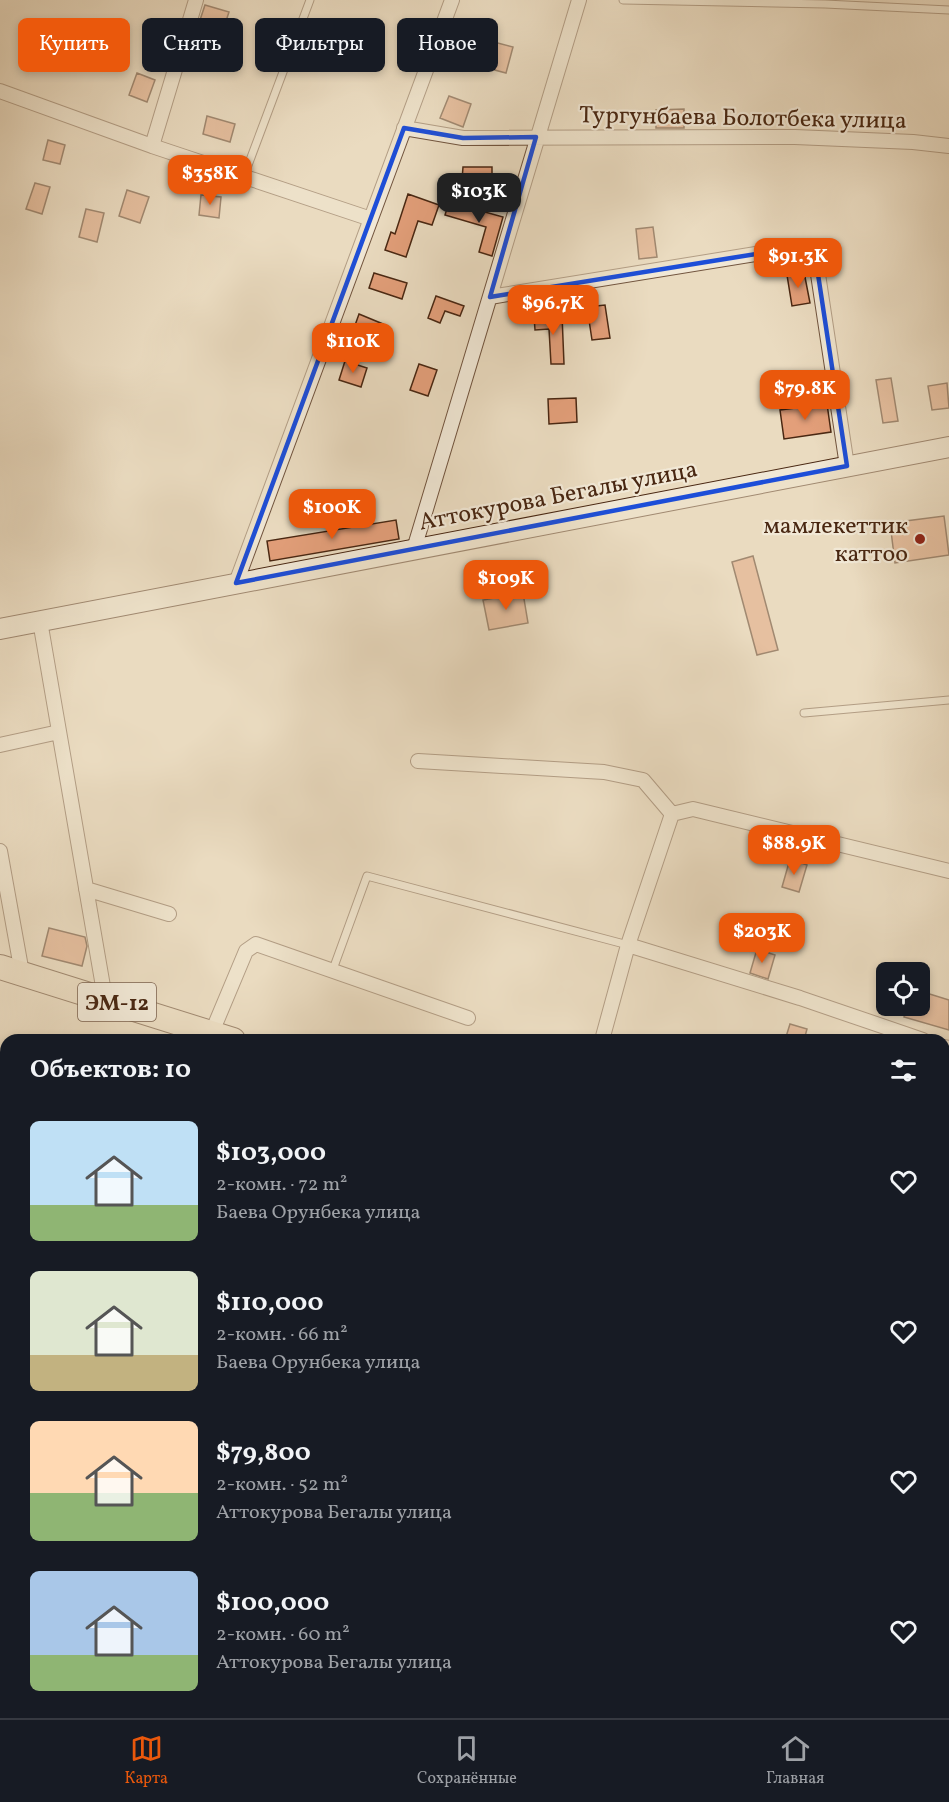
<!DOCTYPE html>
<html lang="ru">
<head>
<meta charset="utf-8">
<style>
  :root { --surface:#171b24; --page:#20242c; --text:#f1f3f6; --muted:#9ea1a6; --line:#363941; --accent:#ea580c }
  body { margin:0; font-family:Vollkorn,serif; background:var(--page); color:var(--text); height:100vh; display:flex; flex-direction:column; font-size:22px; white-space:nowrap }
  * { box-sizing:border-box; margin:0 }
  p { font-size:20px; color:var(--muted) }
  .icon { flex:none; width:33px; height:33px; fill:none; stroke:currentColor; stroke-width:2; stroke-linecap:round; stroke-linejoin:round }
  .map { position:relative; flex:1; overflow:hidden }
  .drawer { position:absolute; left:0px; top:1034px; width:950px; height:686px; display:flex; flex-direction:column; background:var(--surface); border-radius:18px 18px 0 0; box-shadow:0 3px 9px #0003 }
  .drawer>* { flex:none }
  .hud { position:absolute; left:18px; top:18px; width:600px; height:54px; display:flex; gap:12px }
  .buttons { position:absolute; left:876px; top:962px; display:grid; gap:12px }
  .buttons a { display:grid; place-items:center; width:54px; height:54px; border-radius:9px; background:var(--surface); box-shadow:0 3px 9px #0003; font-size:30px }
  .price { position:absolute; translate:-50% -51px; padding:0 14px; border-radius:12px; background:var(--accent); color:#fff; font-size:20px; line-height:39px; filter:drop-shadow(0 2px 3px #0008) }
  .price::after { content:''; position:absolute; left:50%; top:36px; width:18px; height:14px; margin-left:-9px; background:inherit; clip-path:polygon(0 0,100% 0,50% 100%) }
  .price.current { background:#222; color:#fff }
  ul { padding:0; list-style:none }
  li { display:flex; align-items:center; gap:18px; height:150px; padding:0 30px }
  li span { display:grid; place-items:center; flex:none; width:168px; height:120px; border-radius:9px; color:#555 }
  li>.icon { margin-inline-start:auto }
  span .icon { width:72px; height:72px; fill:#fffc; stroke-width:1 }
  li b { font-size:26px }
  h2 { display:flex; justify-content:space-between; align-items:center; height:72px; padding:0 30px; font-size:26px }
  .chip { padding:0 21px; border-radius:9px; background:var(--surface); box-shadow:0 3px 9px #0003; font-size:21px; line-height:54px }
  .chip.current { background:var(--accent); color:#fff }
  .tabs { display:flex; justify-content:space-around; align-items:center; height:84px; border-top:2px solid var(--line); background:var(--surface); font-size:16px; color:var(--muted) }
  .tabs a { display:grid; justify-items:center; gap:3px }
  .tabs .current { color:var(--accent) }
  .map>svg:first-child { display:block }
  .building { fill:#e39f7a; stroke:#492712; stroke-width:1.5 }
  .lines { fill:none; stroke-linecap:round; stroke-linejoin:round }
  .service-casing { stroke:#71543e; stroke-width:9 }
  .minor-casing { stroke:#71543e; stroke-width:16 }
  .secondary-casing { stroke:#492712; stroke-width:22 }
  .trunk-casing { stroke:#492712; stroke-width:26 }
  .service { stroke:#f1e8d6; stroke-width:7 }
  .minor { stroke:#f1e8d6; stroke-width:14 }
  .secondary { stroke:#f1e8d6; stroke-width:20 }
  .trunk { stroke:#eadbc0; stroke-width:24 }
  .marked { fill:none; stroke:#1d4ed8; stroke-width:4.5; stroke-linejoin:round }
  .poi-dot { fill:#8f2418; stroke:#f1e8d6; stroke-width:2 }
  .labels { text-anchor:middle; stroke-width:4.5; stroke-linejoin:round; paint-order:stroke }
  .shield { fill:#f1e8d6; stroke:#7b614d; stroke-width:1.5 }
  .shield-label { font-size:22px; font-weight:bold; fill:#492712 }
  .street-label { font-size:24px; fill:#492712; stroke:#f1e8d6 }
  .poi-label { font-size:24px; fill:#492712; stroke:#f1e8d6; text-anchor:end }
</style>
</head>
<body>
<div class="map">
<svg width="949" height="1718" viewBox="0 0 949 1718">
  <rect width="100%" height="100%" fill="#eadbc0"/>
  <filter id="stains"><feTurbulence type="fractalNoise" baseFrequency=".00333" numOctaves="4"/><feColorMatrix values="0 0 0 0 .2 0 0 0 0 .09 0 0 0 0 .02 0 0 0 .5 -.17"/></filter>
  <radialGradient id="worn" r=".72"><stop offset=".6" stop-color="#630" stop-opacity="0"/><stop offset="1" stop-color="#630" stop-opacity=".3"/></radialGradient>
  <path class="building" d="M205 5 229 12 224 27 200 20Z
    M460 33 513 47 506 73 453 59Z
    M137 73 155 80 147 102 129 95Z
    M449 96 471 104 463 127 440 118Z
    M684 109V128H656V110Z
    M207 116 235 124 230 142 203 134Z
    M48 140 65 145 60 164 43 160Z
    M463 167H492V180H462Z
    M35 183 50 187 42 214 26 209Z
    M127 190 149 197 140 223 119 216Z
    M408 194 439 205 432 225 418 221 406 257 385 250 391 232 395 234Z
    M201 195 221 197 219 218 199 215Z
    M449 202 503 217 492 256 479 252 486 227 445 215Z
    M86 209 104 213 97 242 79 237Z
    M653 227 657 257 639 259 636 229Z
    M804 272 810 303 792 306 787 275Z
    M374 273 407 283 402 299 369 288Z
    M436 296 464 306 460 316 445 311 440 323 428 318Z
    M605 305 610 338 592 340 587 307Z
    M359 314 383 324 376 340 353 331Z
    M562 315 564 364H551L549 329 535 330 534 316Z
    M345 361 367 368 361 387 339 380Z
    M419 364 437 370 428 396 410 390Z
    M891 378 898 421 883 423 876 380Z
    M947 383 949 408 932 410 928 386Z
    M576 398 577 422 549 424 548 399Z
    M827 404 831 432 784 439 780 410Z
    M944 516 949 555 895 563 890 523Z
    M396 520 399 539 270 561 267 541Z
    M753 556 778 650 757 655 732 562Z
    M523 593 528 623 489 630 483 600Z
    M790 859 807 865 799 892 782 887Z
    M49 928 85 937 87 946 82 966 42 956Z
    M757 949 775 955 768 979 750 973Z
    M920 991 949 1000V1030L904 1017 907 1005H920Z
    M790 1024 807 1029 804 1040H785Z"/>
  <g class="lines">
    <g class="service-casing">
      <path id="service" d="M623 0 825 4 949 10
        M244 176 310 0
        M804 713 949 700
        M332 972 367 876 628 945"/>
    </g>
    <g class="minor-casing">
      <path id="minor" d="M0 91 152 146 371 219
        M404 128 463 138 795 137 913 142 949 146
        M152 146 196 0
        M490 297 799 247 810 250 816 261 847 466
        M414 549 579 0
        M236 583 452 0
        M40 621 105 998
        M0 745 59 732
        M418 761 604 772 643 780 672 814 628 945 602 1040
        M672 814 693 809 949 871
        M0 851 22 973
        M86 889 169 914
        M628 945 800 998 923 1040
        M212 1032 246 951 256 944 468 1018
        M944 1047 949 1048
        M0 1165 6 1168
        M944 1207 949 1209
        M0 1341 6 1343
        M944 1479 949 1472
        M0 1502 6 1503
        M944 1596 949 1598
        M311 1713 321 1718
        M631 1713 641 1718
        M98 1718 101 1713
        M722 1718 727 1713"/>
    </g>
    <g class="secondary-casing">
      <path id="secondary" d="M0 629 949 447"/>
    </g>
    <g class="trunk-casing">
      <path id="trunk" d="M0 967 233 1040
        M944 1261 949 1263"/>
    </g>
    <use href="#service" class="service"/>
    <use href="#minor" class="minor"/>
    <use href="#secondary" class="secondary"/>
    <use href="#trunk" class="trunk"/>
  </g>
  <path d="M0 0H949V1718H0ZM404 128 463 138 536 137 490 297 799 247 810 250 816 261 847 466 236 583Z" fill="#eadbc0" fill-opacity=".55" fill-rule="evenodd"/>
  <path class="marked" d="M404 128 463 138 536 137 490 297 799 247 810 250 816 261 847 466 236 583Z"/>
  <circle class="poi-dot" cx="920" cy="539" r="6"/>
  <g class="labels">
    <rect class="shield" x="78" y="983" width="78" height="38" rx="4.5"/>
    <g class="shield-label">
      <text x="117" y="1010">ЭМ-12</text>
    </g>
    <g class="street-label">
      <text transform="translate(743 117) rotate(1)" y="8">Тургунбаева Болотбека улица</text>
      <text transform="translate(558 495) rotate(-11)" y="8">Аттокурова Бегалы улица</text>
    </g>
    <g class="poi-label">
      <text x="908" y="533">мамлекеттик<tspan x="908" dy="28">каттоо</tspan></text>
    </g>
  </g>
  <rect width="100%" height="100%" filter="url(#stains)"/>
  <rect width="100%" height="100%" fill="url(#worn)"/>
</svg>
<div class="buttons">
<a><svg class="icon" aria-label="locate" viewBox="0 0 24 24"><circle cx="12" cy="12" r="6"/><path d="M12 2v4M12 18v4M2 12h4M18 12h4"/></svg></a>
</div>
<b class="price" style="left:210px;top:206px">$358K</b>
<b class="price current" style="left:479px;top:224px">$103K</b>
<b class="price" style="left:798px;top:289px">$91.3K</b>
<b class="price" style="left:553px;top:336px">$96.7K</b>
<b class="price" style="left:353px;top:374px">$110K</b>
<b class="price" style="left:805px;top:421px">$79.8K</b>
<b class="price" style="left:332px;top:540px">$100K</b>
<b class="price" style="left:506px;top:611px">$109K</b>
<b class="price" style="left:794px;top:876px">$88.9K</b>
<b class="price" style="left:762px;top:964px">$203K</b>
<div class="hud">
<a class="chip current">Купить</a>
<a class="chip">Снять</a>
<a class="chip">Фильтры</a>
<a class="chip">Новое</a>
</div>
<section class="drawer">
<h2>Объектов: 10<svg class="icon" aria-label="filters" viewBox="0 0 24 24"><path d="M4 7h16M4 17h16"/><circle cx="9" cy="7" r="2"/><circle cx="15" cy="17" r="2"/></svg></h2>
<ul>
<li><span style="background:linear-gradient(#bfe0f5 70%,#8fb573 0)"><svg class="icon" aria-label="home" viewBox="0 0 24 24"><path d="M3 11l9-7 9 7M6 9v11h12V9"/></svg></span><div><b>$103,000</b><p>2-комн. · 72 m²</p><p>Баева Орунбека улица</p></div><svg class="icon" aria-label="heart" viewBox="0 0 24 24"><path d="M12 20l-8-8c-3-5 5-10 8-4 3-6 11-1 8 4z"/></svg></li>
<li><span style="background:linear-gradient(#dfe7d0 70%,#c2b280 0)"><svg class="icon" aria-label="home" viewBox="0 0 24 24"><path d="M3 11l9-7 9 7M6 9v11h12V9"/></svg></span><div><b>$110,000</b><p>2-комн. · 66 m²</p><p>Баева Орунбека улица</p></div><svg class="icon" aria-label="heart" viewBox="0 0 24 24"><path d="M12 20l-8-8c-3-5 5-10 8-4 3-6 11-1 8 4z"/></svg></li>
<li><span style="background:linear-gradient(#ffd9b3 60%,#8fb573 0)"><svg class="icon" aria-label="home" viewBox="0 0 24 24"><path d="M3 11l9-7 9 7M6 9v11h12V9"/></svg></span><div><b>$79,800</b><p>2-комн. · 52 m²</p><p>Аттокурова Бегалы улица</p></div><svg class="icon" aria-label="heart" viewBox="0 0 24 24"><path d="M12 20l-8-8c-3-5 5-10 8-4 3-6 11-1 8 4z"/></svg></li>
<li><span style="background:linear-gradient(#a9c7e8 70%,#8fb573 0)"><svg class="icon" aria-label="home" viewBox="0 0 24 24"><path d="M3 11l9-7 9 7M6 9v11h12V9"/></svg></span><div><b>$100,000</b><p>2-комн. · 60 m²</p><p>Аттокурова Бегалы улица</p></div><svg class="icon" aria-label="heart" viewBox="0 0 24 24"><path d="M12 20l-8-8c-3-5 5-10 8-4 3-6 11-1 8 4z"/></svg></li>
</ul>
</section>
</div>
<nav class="tabs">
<a class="current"><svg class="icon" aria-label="map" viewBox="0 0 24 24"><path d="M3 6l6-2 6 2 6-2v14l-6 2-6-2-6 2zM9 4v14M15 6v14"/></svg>Карта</a>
<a><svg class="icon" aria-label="saved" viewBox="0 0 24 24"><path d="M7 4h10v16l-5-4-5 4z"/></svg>Сохранённые</a>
<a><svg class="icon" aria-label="home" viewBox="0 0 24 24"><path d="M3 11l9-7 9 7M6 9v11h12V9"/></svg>Главная</a>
</nav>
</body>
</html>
